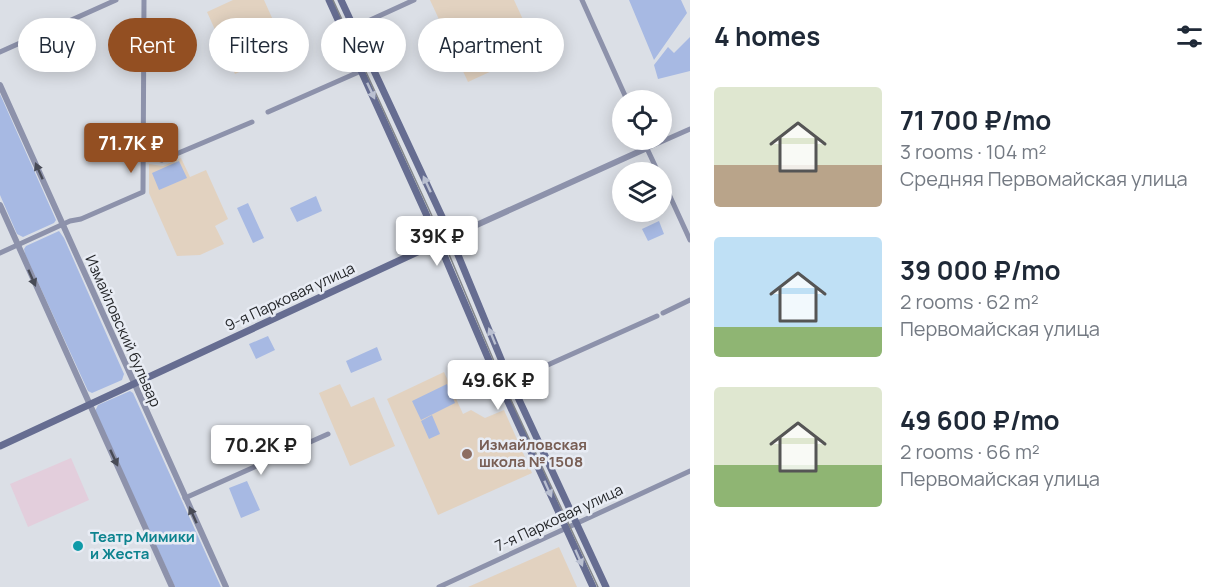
<!DOCTYPE html>
<html lang="en">
<head>
<meta charset="utf-8">
<style>
  :root { --surface:#fff; --page:#f2f2f3; --text:#1f2937; --muted:#747a83; --accent:#934f22 }
  body { margin:0; font-family:Manrope,sans-serif; background:var(--page); color:var(--text); height:100vh; display:flex; flex-direction:column; font-size:22px; white-space:nowrap }
  * { box-sizing:border-box; margin:0 }
  p { font-size:20px; color:var(--muted) }
  .icon { flex:none; width:33px; height:33px; fill:none; stroke:currentColor; stroke-width:2; stroke-linecap:round; stroke-linejoin:round }
  .map { position:relative; flex:1; overflow:hidden }
  .sheet { display:flex; flex-direction:column; background:var(--surface); width:540px }
  .sheet>* { flex:none }
  .hud { position:absolute; left:18px; top:18px; width:570px; height:54px; display:flex; gap:12px }
  .fabs { position:absolute; left:612px; top:90px; display:grid; gap:12px }
  .fabs a { display:grid; place-items:center; width:60px; height:60px; border-radius:50%; background:var(--surface); box-shadow:0 3px 15px #0003; font-size:30px }
  .price { position:absolute; translate:-50% -51px; padding:0 14px; border-radius:6px; background:#fff; color:#222; font-size:20px; line-height:39px; filter:drop-shadow(0 2px 3px #0008) }
  .price::after { content:''; position:absolute; left:50%; top:36px; width:18px; height:14px; margin-left:-9px; background:inherit; clip-path:polygon(0 0,100% 0,50% 100%) }
  .price.selected { background:var(--accent); color:#fff }
  ul { padding:0; list-style:none }
  li { display:flex; align-items:center; gap:18px; height:150px; padding:0 24px }
  li span { display:grid; place-items:center; flex:none; width:168px; height:120px; border-radius:6px; color:#555 }
  li>.icon { margin-inline-start:auto }
  span .icon { width:72px; height:72px; fill:#fffc; stroke-width:1 }
  li b { font-size:26px }
  h2 { display:flex; justify-content:space-between; align-items:center; height:72px; padding:0 24px; font-size:26px }
  .chip { padding:0 21px; border-radius:27px; background:var(--surface); box-shadow:0 3px 15px #0003; font-size:21px; line-height:54px }
  .chip.selected { background:var(--accent); color:#fff }
  main { display:flex; flex:1; min-height:0 }
  .map>svg:first-child { display:block }
  .industrial { fill:#e3cedc }
  .education { fill:#e2d2c0 }
  .green { fill:#a7b9e3 }
  .lines { fill:none; stroke-linecap:round; stroke-linejoin:round }
  .minor { stroke:#8d92ab; stroke-width:5 }
  .tertiary { stroke:#8d92ab; stroke-width:6 }
  .secondary { stroke:#666d91; stroke-width:7 }
  .tram { stroke:#82858a; stroke-width:1.5 }
  .oneway { fill:#bac0d1 }
  .oneway2 { fill:#484b56 }
  .education-dot { fill:#8d6e63; stroke:#e8ecf4; stroke-width:2 }
  .culture-dot { fill:#0f9aa8; stroke:#e8ecf4; stroke-width:2 }
  .labels { text-anchor:middle; stroke-width:5; stroke-linejoin:round; paint-order:stroke }
  .street-label { font-size:15px; fill:#232528; stroke:#e8ecf4 }
  .education-label { font-size:15px; font-weight:bold; fill:#785e54; stroke:#e8ecf4; text-anchor:start }
  .culture-label { font-size:15px; font-weight:bold; fill:#0d838f; stroke:#e8ecf4; text-anchor:start }
</style>
</head>
<body>
<main>
<div class="map">
<svg width="690" height="587" viewBox="0 0 690 587">
  <rect width="100%" height="100%" fill="#dbdfe6"/>
  <path class="industrial" d="M71 458 89 500 28 527 10 484Z"/>
  <path class="education" d="M233 0H264L286 49 235 74 207 12Z
    M430 0H514L537 50 468 82Z
    M181 158 190 177 206 170 228 219 215 226 224 244 200 255 177 256 149 193V164L163 166Z
    M444 372 463 414 471 410 485 418 504 410 532 473 438 515 387 399Z
    M340 384 351 407 374 397 395 446 350 466 319 393Z
    M559 547 577 587H468Z"/>
  <path class="green" d="M629 0H681L687 13 654 60Z
    M690 37V71L658 79 654 65 668 47 674 53Z
    M0 94 56 220 54 223 23 237 17 234 0 195Z
    M179 161 187 178 159 190 152 173Z
    M316 196 322 211 297 222 290 208Z
    M248 203 264 238 253 243 237 208Z
    M659 221 664 234 648 241 642 229Z
    M59 231 64 238 124 374 122 380 92 393 88 391 25 254 24 249 26 246Z
    M268 336 275 350 256 359 249 344Z
    M377 347 382 360 351 373 346 361Z
    M447 384 455 403 421 420 412 401Z
    M130 391 133 393 221 587H175L95 411 98 405Z
    M432 415 440 434 429 439 421 421Z
    M247 481 260 510 241 518 229 488Z"/>
  <g class="lines">
    <path class="minor" d="M582 0 627 100
      M344 32 414 0
      M0 52 116 0
      M268 112 361 71
      M643 140 658 172
      M647 148 690 129
      M143 156 162 160 252 122
      M662 179 690 240
      M0 253 70 221 81 219 143 192 144 0
      M663 313 690 300
      M501 386 657 316
      M185 498 328 434
      M439 587 690 471"/>
    <path class="tertiary" d="M0 85 226 587
      M0 205 172 587
      M439 242 647 148"/>
    <path class="secondary" d="M329 0 432 227 488 358 593 587
      M341 0 444 221 508 376 606 587
      M0 446 439 242"/>
    <path class="tram" d="M333 0 443 240 504 385 598 587"/>
  </g>
  <defs><path id="oneway-solid" d="M-6-.8H1V-3.2L6.5 0L1 3.2V.8H-6Z" transform="scale(1.5)"/></defs>
  <g class="oneway">
    <use href="#oneway-solid" transform="translate(371 91) rotate(65)"/>
    <use href="#oneway-solid" transform="translate(427 184) rotate(-115)"/>
    <use href="#oneway-solid" transform="translate(492 336) rotate(-112)"/>
    <use href="#oneway-solid" transform="translate(548 489) rotate(66)"/>
    <use href="#oneway-solid" transform="translate(579 558) rotate(66)"/>
  </g>
  <g class="oneway2">
    <use href="#oneway-solid" transform="translate(39 171) rotate(-114)"/>
    <use href="#oneway-solid" transform="translate(32 278) rotate(66)"/>
    <use href="#oneway-solid" transform="translate(114 458) rotate(65)"/>
    <use href="#oneway-solid" transform="translate(193 515) rotate(-114)"/>
  </g>
  <circle class="education-dot" cx="467" cy="454" r="6"/>
  <circle class="culture-dot" cx="78" cy="546" r="6"/>
  <g class="labels">
    <g class="street-label">
      <text transform="translate(290 297) rotate(-25)" y="5">9-я Парковая улица</text>
      <text transform="translate(123 331) rotate(66)" y="5">Измайловский бульвар</text>
      <text transform="translate(559 518) rotate(-25)" y="5">7-я Парковая улица</text>
    </g>
    <g class="education-label">
      <text x="479" y="450">Измайловская<tspan x="479" dy="17">школа № 1508</tspan></text>
    </g>
    <g class="culture-label">
      <text x="90" y="542">Театр Мимики<tspan x="90" dy="17">и Жеста</tspan></text>
    </g>
  </g>
</svg>
<div class="fabs">
<a><svg class="icon" aria-label="locate" viewBox="0 0 24 24"><circle cx="12" cy="12" r="6"/><path d="M12 2v4M12 18v4M2 12h4M18 12h4"/></svg></a>
<a><svg class="icon" aria-label="layers" viewBox="0 0 24 24"><path d="M12 4l9 5-9 5-9-5zM3 14l9 5 9-5"/></svg></a>
</div>
<b class="price selected" style="left:131px;top:174px">71.7K ₽</b>
<b class="price" style="left:437px;top:267px">39K ₽</b>
<b class="price" style="left:498px;top:411px">49.6K ₽</b>
<b class="price" style="left:261px;top:476px">70.2K ₽</b>
<div class="hud">
<a class="chip">Buy</a>
<a class="chip selected">Rent</a>
<a class="chip">Filters</a>
<a class="chip">New</a>
<a class="chip">Apartment</a>
</div>
</div>
<section class="sheet">
<h2>4 homes<svg class="icon" aria-label="filters" viewBox="0 0 24 24"><path d="M4 7h16M4 17h16"/><circle cx="9" cy="7" r="2"/><circle cx="15" cy="17" r="2"/></svg></h2>
<ul>
<li><span style="background:linear-gradient(#dfe7d0 65%,#b9a48a 0)"><svg class="icon" aria-label="home" viewBox="0 0 24 24"><path d="M3 11l9-7 9 7M6 9v11h12V9"/></svg></span><div><b>71 700 ₽/mo</b><p>3 rooms · 104 m²</p><p>Средняя Первомайская улица</p></div></li>
<li><span style="background:linear-gradient(#bfe0f5 75%,#8fb573 0)"><svg class="icon" aria-label="home" viewBox="0 0 24 24"><path d="M3 11l9-7 9 7M6 9v11h12V9"/></svg></span><div><b>39 000 ₽/mo</b><p>2 rooms · 62 m²</p><p>Первомайская улица</p></div></li>
<li><span style="background:linear-gradient(#dfe7d0 65%,#8fb573 0)"><svg class="icon" aria-label="home" viewBox="0 0 24 24"><path d="M3 11l9-7 9 7M6 9v11h12V9"/></svg></span><div><b>49 600 ₽/mo</b><p>2 rooms · 66 m²</p><p>Первомайская улица</p></div></li>
</ul>
</section>
</main>
</body>
</html>
